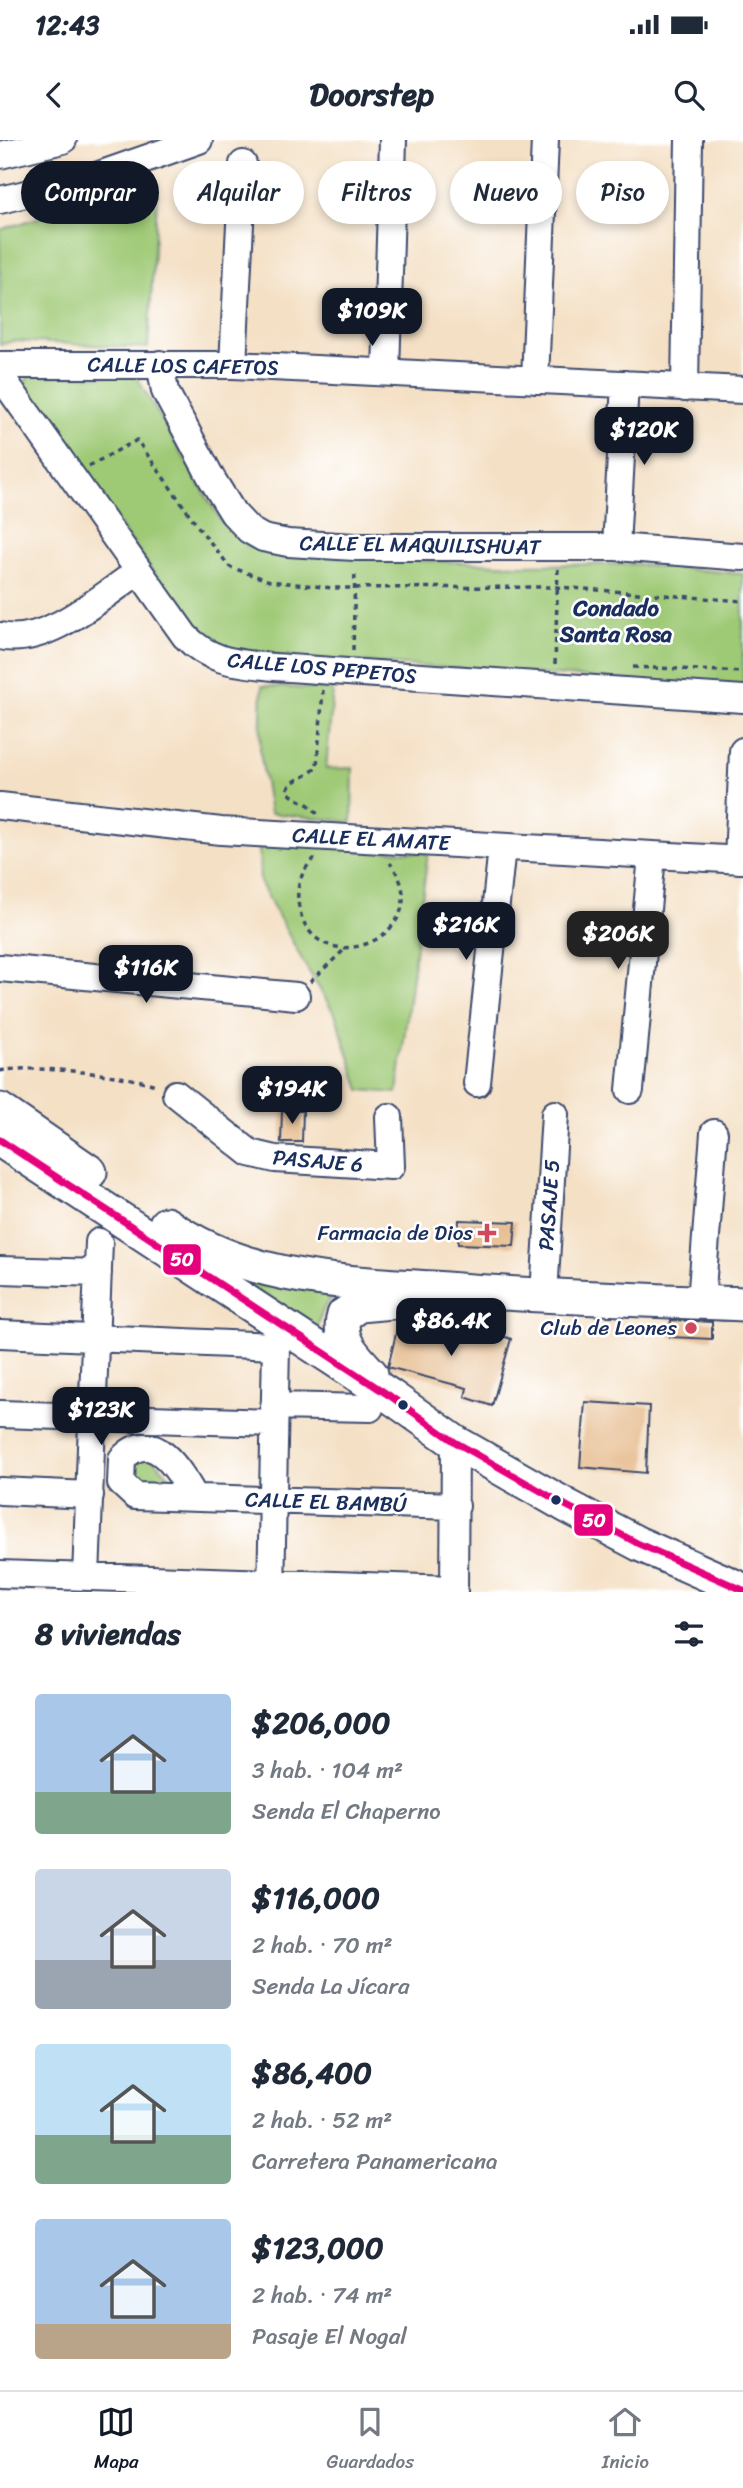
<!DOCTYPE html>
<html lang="es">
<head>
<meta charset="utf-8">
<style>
  :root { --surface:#fff; --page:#f2f2f3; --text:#1f2937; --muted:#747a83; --line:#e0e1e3; --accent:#111827 }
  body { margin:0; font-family:Sriracha,sans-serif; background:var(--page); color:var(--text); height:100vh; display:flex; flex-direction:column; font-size:26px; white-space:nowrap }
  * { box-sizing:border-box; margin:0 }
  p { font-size:23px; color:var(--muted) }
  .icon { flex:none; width:38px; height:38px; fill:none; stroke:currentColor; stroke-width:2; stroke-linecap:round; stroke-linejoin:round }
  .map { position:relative; height:1452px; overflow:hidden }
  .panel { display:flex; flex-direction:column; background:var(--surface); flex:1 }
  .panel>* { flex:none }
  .top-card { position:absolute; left:21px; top:21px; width:702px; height:63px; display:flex; gap:14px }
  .price { position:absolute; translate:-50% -60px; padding:0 16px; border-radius:14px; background:var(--accent); color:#fff; font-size:23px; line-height:46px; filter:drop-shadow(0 2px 4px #0008) }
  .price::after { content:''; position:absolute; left:50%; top:42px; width:21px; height:16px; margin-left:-10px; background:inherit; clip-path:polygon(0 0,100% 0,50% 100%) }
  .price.selected { background:#222; color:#fff }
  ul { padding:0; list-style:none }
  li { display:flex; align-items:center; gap:21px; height:175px; padding:0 35px }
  li span { display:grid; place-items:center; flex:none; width:196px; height:140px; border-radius:7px; color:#555 }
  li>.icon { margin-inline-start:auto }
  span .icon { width:84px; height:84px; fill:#fffc; stroke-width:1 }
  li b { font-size:30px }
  h2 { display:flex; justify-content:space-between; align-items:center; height:84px; padding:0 35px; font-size:30px }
  .tag { padding:0 24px; border-radius:32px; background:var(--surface); box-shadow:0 4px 10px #0003; font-size:24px; line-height:63px }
  .tag.selected { background:var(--accent); color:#fff }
  .status { display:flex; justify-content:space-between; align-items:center; height:49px; padding:0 35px; background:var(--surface); direction:ltr }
  .status svg { height:19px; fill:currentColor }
  header { display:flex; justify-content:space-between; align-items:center; height:91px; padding:0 35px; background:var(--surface); font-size:32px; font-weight:800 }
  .menu { display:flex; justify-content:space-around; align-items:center; height:98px; border-top:2px solid var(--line); background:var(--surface); font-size:19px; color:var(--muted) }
  .menu a { display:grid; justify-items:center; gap:4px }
  .menu .selected { color:var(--accent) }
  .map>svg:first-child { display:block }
  .green { fill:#9ec975; stroke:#5c7c6a; stroke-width:2 }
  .building { fill:#e5b989 }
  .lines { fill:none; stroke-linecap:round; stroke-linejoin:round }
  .minor-casing { stroke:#3c4a6d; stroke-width:30 }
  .major-casing { stroke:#3c4a6d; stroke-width:37 }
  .path { stroke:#3c4a6d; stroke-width:3.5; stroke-dasharray:5 5; stroke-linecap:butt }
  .minor { stroke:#fff; stroke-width:26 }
  .major { stroke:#fff; stroke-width:33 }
  .bus-1-casing { stroke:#fff; stroke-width:12 }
  .bus-1 { stroke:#e5007d; stroke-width:7 }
  .poi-dot { fill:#d1495b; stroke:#fff; stroke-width:2.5 }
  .bus-dot { fill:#1b2f5e; stroke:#fff; stroke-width:2.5 }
  .labels { text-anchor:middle; stroke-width:5; stroke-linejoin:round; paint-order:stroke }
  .street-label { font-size:21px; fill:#1b2f5e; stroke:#fff }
  .poi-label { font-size:21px; fill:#1b2f5e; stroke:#fff; text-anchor:end }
  .neighbourhood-label { font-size:23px; font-weight:bold; fill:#1b2f5e; stroke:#fff }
  .line-badge { stroke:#fff; stroke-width:2.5 }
  .badge-label { font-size:19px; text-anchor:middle; font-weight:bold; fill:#fff }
</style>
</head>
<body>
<div class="status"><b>12:43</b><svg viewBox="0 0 49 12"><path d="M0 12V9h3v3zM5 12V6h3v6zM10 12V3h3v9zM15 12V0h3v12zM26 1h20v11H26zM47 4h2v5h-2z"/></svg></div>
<header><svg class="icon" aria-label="back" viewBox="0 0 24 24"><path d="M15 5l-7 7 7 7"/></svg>Doorstep<svg class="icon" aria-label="search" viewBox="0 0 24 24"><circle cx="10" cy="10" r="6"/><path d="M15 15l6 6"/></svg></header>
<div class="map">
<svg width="743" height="1452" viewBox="0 0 743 1452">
  <rect width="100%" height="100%" fill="#fff"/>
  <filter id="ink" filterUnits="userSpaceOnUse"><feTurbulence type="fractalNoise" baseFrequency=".0143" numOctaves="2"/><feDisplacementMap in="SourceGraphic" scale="14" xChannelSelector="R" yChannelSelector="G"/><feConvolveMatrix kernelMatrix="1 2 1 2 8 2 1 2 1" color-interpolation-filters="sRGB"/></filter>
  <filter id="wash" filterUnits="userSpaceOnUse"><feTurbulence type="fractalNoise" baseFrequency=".00686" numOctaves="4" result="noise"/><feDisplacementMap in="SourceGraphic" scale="28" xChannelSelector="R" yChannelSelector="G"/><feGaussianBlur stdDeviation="1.57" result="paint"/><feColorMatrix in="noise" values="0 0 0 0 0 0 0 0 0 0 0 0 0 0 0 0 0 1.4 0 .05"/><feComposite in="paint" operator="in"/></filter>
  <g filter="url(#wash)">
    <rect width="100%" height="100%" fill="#f4e0c5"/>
    <path class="green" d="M158 44 148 208 13 201 0 205V90L90 61Z
      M28 236H136L221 381 245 404 264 413 519 425 631 424 743 434V548L243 514 203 501 27 257 24 247Z
      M262 546 333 550 326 629 353 628 352 682 270 673 260 611Z
      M259 703 428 713 397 953 360 950 336 876 305 825 260 742Z
      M197 1119 336 1154C323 1166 319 1176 317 1194Z
      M146 1312 187 1354 137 1352 127 1321Z"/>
    <g id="blocks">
      <path class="building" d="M282 971H303L302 1002H281Z
        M459 1080 516 1082 514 1106 458 1104Z
        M408 1179 481 1200 483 1189 511 1199 492 1266 465 1257 467 1248 388 1227 399 1181Z
        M671 1180 712 1182V1199L670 1197Z
        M585 1262 649 1266 646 1333 580 1327Z"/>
    </g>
  </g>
  <g filter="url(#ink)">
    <use href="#blocks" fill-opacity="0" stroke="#3c4a6d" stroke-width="2"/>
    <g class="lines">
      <g class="minor-casing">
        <path id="minor" d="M0 15 63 0
          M0 60 85 40 199 0
          M160 224 165 251 212 339 233 373 249 390 263 398 288 403 355 407H616L743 417
          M0 225H233L743 250
          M233 225 243 24
          M386 232 393 0
          M0 235 185 496C211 523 239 523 274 527L743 559
          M535 240 545 0
          M685 248 689 0
          M616 407 625 244
          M0 496C46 507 102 456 139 431
          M0 666 221 691 743 720
          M738 720 743 611
          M0 828 296 856
          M477 943 502 707
          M630 950 652 716
          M176 954 250 1013 275 1019 391 1026 389 977
          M0 1130 98 1133
          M544 1155 555 974
          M701 1162 714 993
          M0 1194 276 1206 271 1452
          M274 1266 370 1268
          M0 1274 274 1283
          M0 1351 90 1355
          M195 1358C180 1332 154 1285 122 1319L121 1343 135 1356 456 1366
          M0 1434 454 1449
          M86 1437 99 1102
          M454 1452 455 1302"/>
      </g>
      <g class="major-casing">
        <path id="major" d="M0 970 90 1032
          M0 1000 390 1256 455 1302 567 1366 639 1404 743 1450
          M166 1084C251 1143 348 1142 446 1149 545 1157 644 1160 743 1164
          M371 1234C355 1216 336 1200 344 1175L359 1165 403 1161"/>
      </g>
      <path class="path" d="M89 326 137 300 199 388 230 427 270 441 332 448 557 447 743 461
        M353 510 355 430
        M555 524 558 427
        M633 527 743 532
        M317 674C311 661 293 661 287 650 292 638 309 638 317 626L323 550
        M315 718C301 730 295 748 299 767 315 849 444 793 390 723
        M310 842 345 809
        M0 931C28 924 132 935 158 946"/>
      <use href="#minor" class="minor"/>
      <use href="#major" class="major"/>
      <g class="bus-1-casing">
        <path id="bus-1" d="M0 1000 390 1256 455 1302 567 1366 639 1404 743 1450"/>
      </g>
      <use href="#bus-1" class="bus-1"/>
    </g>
  </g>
  <g class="poi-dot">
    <path d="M483.5 1082.5h7v7h7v7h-7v7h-7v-7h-7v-7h7z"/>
    <circle cx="691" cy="1188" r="7"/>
  </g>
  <g class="bus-dot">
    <circle cx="403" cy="1265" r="6"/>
    <circle cx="556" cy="1360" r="6"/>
  </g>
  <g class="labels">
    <g class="street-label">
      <text transform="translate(183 226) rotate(1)" y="7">CALLE LOS CAFETOS</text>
      <text transform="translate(420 405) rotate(1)" y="7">CALLE EL MAQUILISHUAT</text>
      <text transform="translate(322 528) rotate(5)" y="7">CALLE LOS PEPETOS</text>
      <text transform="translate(371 699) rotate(3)" y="7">CALLE EL AMATE</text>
      <text transform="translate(318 1021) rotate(5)" y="7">PASAJE 6</text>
      <text transform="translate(549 1065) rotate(-86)" y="7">PASAJE 5</text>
      <text transform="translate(326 1362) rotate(2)" y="7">CALLE EL BAMBÚ</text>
    </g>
    <g class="poi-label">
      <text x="473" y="1100">Farmacia de Dios</text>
      <text x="677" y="1195">Club de Leones</text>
    </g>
    <g class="neighbourhood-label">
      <text x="616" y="476">Condado<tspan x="616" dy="26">Santa Rosa</tspan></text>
    </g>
  </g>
  <g class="line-badge">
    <rect x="162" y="1103" width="40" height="33" rx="7" fill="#e5007d"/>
    <rect x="573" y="1363" width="41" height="34" rx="7" fill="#e5007d"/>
  </g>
  <g class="badge-label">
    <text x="182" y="1126">50</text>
    <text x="594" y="1387">50</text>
  </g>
</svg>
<b class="price" style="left:372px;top:208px">$109K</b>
<b class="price" style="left:644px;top:327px">$120K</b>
<b class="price" style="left:466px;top:822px">$216K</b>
<b class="price selected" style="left:618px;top:831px">$206K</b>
<b class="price" style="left:146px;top:865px">$116K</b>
<b class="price" style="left:292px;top:986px">$194K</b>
<b class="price" style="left:451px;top:1218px">$86.4K</b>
<b class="price" style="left:101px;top:1307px">$123K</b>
<div class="top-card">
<a class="tag selected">Comprar</a>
<a class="tag">Alquilar</a>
<a class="tag">Filtros</a>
<a class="tag">Nuevo</a>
<a class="tag">Piso</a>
</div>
</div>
<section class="panel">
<h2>8 viviendas<svg class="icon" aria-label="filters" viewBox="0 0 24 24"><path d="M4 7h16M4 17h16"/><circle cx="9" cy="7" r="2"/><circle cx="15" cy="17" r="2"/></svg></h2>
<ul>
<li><span style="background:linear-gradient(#a9c7e8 70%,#7fa58c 0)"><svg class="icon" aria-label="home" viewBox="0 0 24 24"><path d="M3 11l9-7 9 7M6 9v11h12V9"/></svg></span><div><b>$206,000</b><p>3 hab. · 104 m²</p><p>Senda El Chaperno</p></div></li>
<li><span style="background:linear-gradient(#c9d6e8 65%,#9aa5b1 0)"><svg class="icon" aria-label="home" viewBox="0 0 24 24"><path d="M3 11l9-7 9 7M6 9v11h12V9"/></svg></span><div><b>$116,000</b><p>2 hab. · 70 m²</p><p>Senda La Jícara</p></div></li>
<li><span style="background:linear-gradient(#bfe0f5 65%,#7fa58c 0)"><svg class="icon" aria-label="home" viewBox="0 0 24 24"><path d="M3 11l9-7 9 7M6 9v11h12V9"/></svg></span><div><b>$86,400</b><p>2 hab. · 52 m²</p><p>Carretera Panamericana</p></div></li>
<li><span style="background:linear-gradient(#a9c7e8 75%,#b9a48a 0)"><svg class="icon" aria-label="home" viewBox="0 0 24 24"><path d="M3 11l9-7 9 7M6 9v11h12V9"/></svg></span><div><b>$123,000</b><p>2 hab. · 74 m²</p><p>Pasaje El Nogal</p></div></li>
</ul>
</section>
<nav class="menu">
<a class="selected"><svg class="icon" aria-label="map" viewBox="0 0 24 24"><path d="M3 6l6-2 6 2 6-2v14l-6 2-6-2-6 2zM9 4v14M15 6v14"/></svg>Mapa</a>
<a><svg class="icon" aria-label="saved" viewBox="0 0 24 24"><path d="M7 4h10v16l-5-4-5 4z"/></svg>Guardados</a>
<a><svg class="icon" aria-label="home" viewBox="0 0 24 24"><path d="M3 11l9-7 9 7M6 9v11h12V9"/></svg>Inicio</a>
</nav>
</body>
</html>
